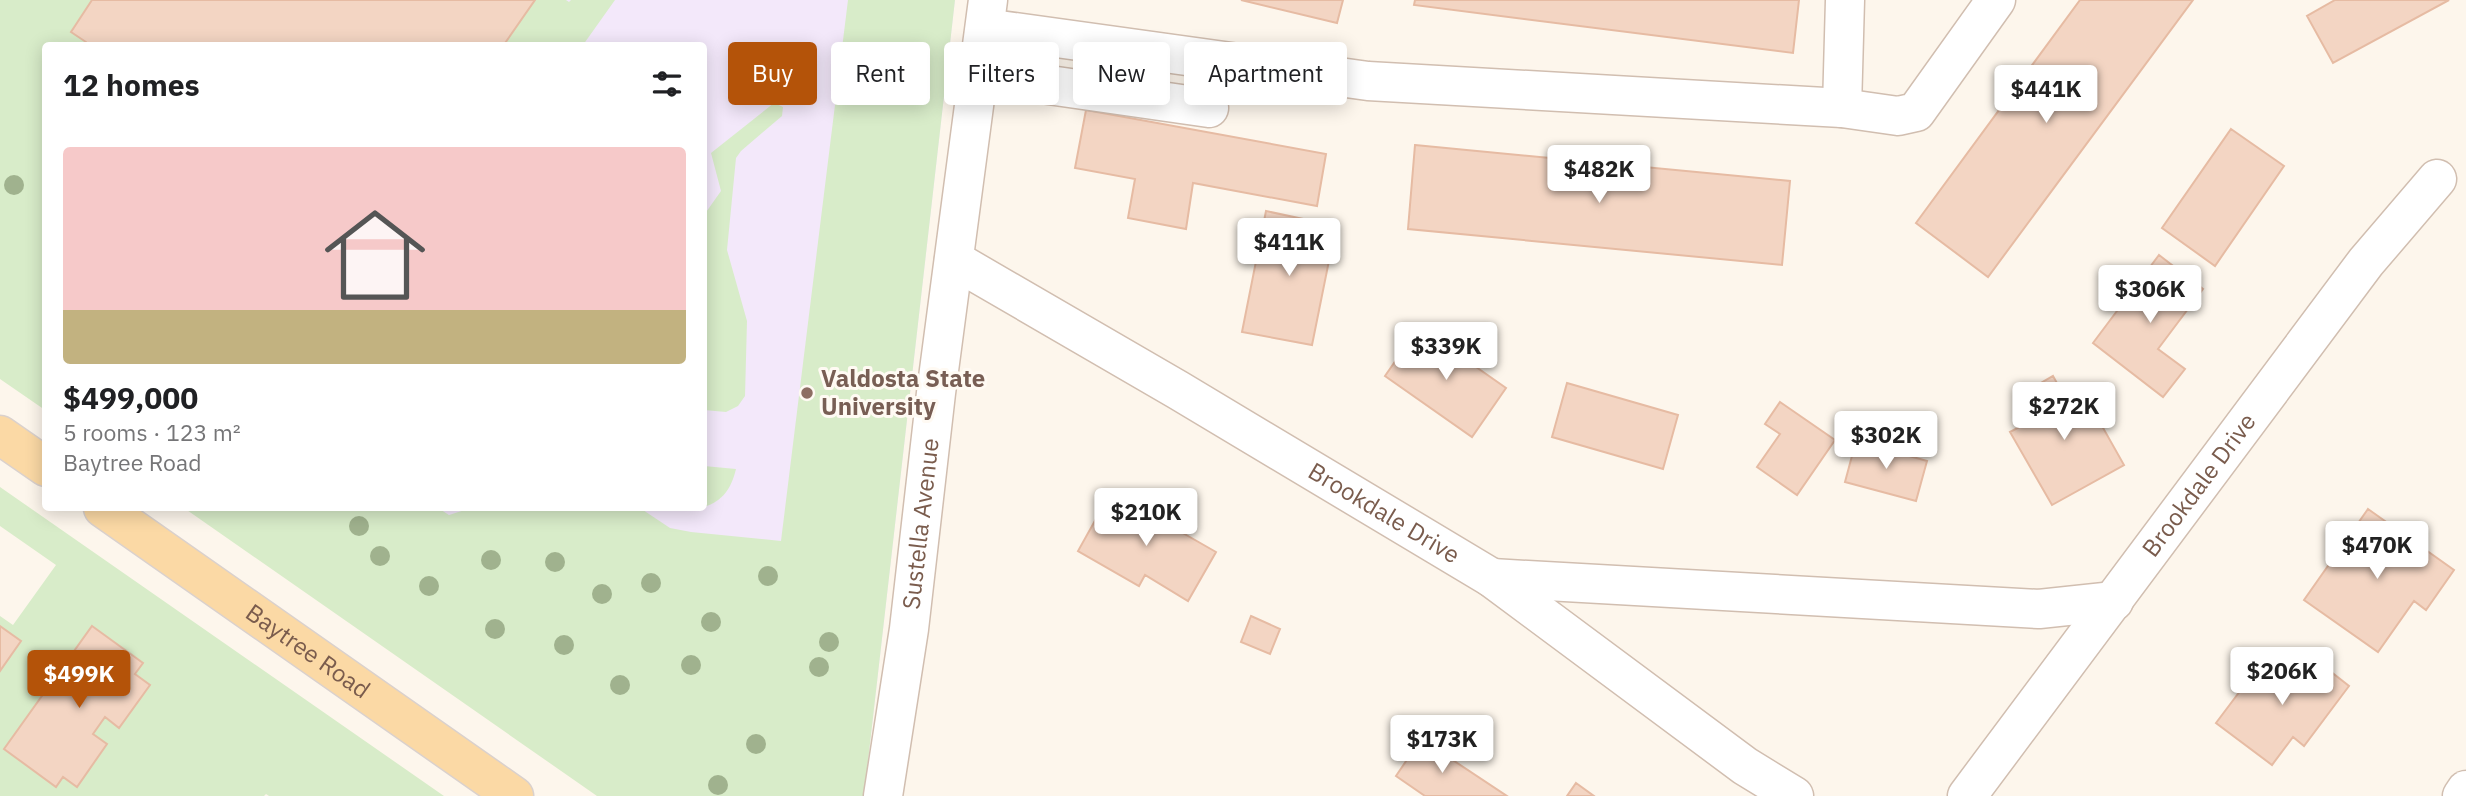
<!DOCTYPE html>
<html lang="en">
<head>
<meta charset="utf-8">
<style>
  :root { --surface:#fff; --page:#f2f2f2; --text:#202124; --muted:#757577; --line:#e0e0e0; --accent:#b45309 }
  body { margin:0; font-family:"IBM Plex Sans",sans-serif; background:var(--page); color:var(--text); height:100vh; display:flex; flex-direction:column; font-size:26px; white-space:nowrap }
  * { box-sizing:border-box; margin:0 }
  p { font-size:23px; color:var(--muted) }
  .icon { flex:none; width:38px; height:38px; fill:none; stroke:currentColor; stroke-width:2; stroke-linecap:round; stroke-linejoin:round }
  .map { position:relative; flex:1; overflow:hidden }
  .panel { position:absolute; left:42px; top:42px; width:665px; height:469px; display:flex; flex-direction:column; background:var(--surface); border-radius:7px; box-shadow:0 4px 18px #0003 }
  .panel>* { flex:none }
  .hud { position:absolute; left:728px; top:42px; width:665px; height:63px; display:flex; gap:14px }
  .price { position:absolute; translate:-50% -60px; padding:0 16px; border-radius:7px; background:#fff; color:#222; font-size:23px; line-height:46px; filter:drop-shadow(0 2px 4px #0008) }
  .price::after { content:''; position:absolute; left:50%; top:42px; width:21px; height:16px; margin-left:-10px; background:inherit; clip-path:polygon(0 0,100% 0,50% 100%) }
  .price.selected { background:var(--accent); color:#fff }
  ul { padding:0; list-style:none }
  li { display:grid; align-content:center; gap:14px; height:371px; padding:0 21px }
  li+li { border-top:2px solid var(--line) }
  li span { display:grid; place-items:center; height:217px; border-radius:7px; color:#555 }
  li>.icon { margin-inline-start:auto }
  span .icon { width:126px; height:126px; fill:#fffc; stroke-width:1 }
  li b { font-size:30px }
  h2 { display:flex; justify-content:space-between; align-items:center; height:84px; padding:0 21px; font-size:30px }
  .chip { padding:0 24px; border-radius:7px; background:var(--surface); box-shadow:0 4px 18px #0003; font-size:24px; line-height:63px }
  .chip.selected { background:var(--accent); color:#fff }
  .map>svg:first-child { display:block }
  .education { fill:#f3e8fa }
  .green { fill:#d8ecc9; fill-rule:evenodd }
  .building { fill:#f3d5c3; stroke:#e6bba3; stroke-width:2 }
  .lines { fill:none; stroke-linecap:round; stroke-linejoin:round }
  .minor-casing { stroke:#d1beb0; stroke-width:41 }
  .major-casing { stroke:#dad1cd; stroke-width:41 }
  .minor { stroke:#fff; stroke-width:38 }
  .major { stroke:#fbd9a5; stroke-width:38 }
  .tree { fill:#a0b28e }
  .education-dot { fill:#8d6e63; stroke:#fffaf3; stroke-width:2.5 }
  .labels { text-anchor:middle; stroke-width:6; stroke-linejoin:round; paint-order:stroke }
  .education-label { font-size:24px; font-weight:bold; fill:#785e54; stroke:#fffaf3; text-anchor:start }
  .street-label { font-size:24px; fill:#7a5c4d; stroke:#fffaf3 }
</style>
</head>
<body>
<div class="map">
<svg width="2466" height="796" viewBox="0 0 2466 796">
  <rect width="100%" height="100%" fill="#fdf6ec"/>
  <path class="education" d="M0 0H955L864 796 186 508H704V46H46Z"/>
  <path class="green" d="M0 0H92L71 31 86 42 87 45 46 46 45 410 0 379Z
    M535 0H566L569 2 571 0H615L583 45 503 46Z
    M848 0H955L864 796H597L184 508H438L449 515 471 508H640L670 528 691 532 781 541Z
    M774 103 783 107 782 116 741 151 736 158 727 250 747 321 745 396 738 406 726 412 704 410V215L721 191 711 153Z
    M704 466 736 469C731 489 723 501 704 507Z
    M0 487 444 796H269L266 794 264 796H0V616L13 625 56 565 0 526ZM92 626 143 663 135 674 150 685 119 727 105 717 93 734 107 745 77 786 63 777 56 786Z"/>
  <path class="building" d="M92 0H535L503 46H87L86 42 71 32Z
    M1241 0H1343L1337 23Z
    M1415 0H1799L1793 53 1414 5Z
    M2080 0H2193L1988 277 1916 223Z
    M2335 0H2449L2333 63 2307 16Z
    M1086 110 1326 154 1317 206 1193 183 1186 229 1128 218 1135 179 1075 168Z
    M2231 129 2284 166 2215 266 2162 228Z
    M1415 145 1790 181 1782 265 1408 229Z
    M1266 211 1336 226 1312 345 1242 332Z
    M2159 255 2203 289 2158 349 2185 369 2163 397 2093 343Z
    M1419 327 1506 388 1472 437 1385 376Z
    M2053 376 2068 403 2084 394 2124 465 2052 505 2010 432 2036 418 2022 394Z
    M1567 383 1678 415 1663 469 1552 437Z
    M1780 402 1835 440 1797 495 1757 467 1780 434 1765 424Z
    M1856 441 1927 461 1916 501 1845 482Z
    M1111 492 1216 552 1188 601 1145 575 1139 586 1078 551Z
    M2368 509 2454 570 2426 610 2414 601 2378 652 2304 600Z
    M1251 616 1280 629 1270 654 1241 642Z
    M0 626 21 641 0 671Z
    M92 626 143 663 135 674 150 685 119 728 105 717 93 734 107 744 77 787 63 777 56 787 4 749Z
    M2307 653 2349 686 2304 746 2293 737 2272 765 2216 723 2262 662 2287 680Z
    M1421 739 1507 796H1425L1396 776Z
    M1576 783 1594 796H1567Z"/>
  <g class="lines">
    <g class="minor-casing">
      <g id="minor">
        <path d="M985 28 1368 81 1842 108 1898 116 1916 112 1996 0"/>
        <path d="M979 75 1209 108"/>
        <path d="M1842 108 1845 0"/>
        <path id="s1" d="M954 260 1178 390 1492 578 1745 766 1794 796"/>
        <path d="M1492 578 2039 609 2114 601"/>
        <path id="s2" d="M883 796 909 629 936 393 988 0"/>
        <path id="s3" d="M1967 796 2366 262 2437 179"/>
        <path d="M2462 796 2466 790"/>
      </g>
    </g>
    <g class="major-casing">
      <g id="major">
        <path d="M0 435 46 467"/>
        <path id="s4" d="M103 508 514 796"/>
      </g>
    </g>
    <use href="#minor" class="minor"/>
    <use href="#major" class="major"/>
  </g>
  <g class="tree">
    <circle cx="14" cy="185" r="10"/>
    <circle cx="359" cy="526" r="10"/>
    <circle cx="380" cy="556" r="10"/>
    <circle cx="491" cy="560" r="10"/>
    <circle cx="555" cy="562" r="10"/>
    <circle cx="768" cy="576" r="10"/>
    <circle cx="651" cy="583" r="10"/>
    <circle cx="429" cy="586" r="10"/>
    <circle cx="602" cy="594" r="10"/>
    <circle cx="711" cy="622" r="10"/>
    <circle cx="495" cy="629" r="10"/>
    <circle cx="829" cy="642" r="10"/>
    <circle cx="564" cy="645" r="10"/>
    <circle cx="691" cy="665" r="10"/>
    <circle cx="819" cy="667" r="10"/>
    <circle cx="620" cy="685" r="10"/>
    <circle cx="756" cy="744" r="10"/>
    <circle cx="718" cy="785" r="10"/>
  </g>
  <circle class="education-dot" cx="807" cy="393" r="7"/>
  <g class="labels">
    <g class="education-label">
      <text x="821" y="387">Valdosta State<tspan x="821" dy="28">University</tspan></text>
    </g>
    <g class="street-label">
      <text dy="8" stroke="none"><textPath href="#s3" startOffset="388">Brookdale Drive</textPath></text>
      <text dy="8" stroke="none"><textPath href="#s1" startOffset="499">Brookdale Drive</textPath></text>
      <text dy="8" stroke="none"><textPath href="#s2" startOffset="275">Sustella Avenue</textPath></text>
      <text dy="8" stroke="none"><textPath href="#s4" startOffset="250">Baytree Road</textPath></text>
    </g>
  </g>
</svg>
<b class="price" style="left:2046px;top:125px">$441K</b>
<b class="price" style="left:1599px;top:205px">$482K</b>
<b class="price" style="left:1289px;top:278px">$411K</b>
<b class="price" style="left:2150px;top:325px">$306K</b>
<b class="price" style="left:1446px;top:382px">$339K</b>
<b class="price" style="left:2064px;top:442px">$272K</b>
<b class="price" style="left:1886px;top:471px">$302K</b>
<b class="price" style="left:1146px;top:548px">$210K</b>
<b class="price" style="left:2377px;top:581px">$470K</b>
<b class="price" style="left:2282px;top:707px">$206K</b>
<b class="price selected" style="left:79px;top:710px">$499K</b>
<b class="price" style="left:1442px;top:775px">$173K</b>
<div class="hud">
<a class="chip selected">Buy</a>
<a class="chip">Rent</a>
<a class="chip">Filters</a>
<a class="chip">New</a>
<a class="chip">Apartment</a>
</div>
<section class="panel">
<h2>12 homes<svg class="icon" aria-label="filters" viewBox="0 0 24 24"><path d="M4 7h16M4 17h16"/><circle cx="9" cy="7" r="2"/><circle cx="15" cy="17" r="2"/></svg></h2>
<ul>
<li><span style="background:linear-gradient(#f6c9c9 75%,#c2b280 0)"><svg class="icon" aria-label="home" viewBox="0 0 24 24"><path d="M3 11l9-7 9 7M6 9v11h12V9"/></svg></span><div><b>$499,000</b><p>5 rooms · 123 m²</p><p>Baytree Road</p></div></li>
</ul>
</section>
</div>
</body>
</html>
